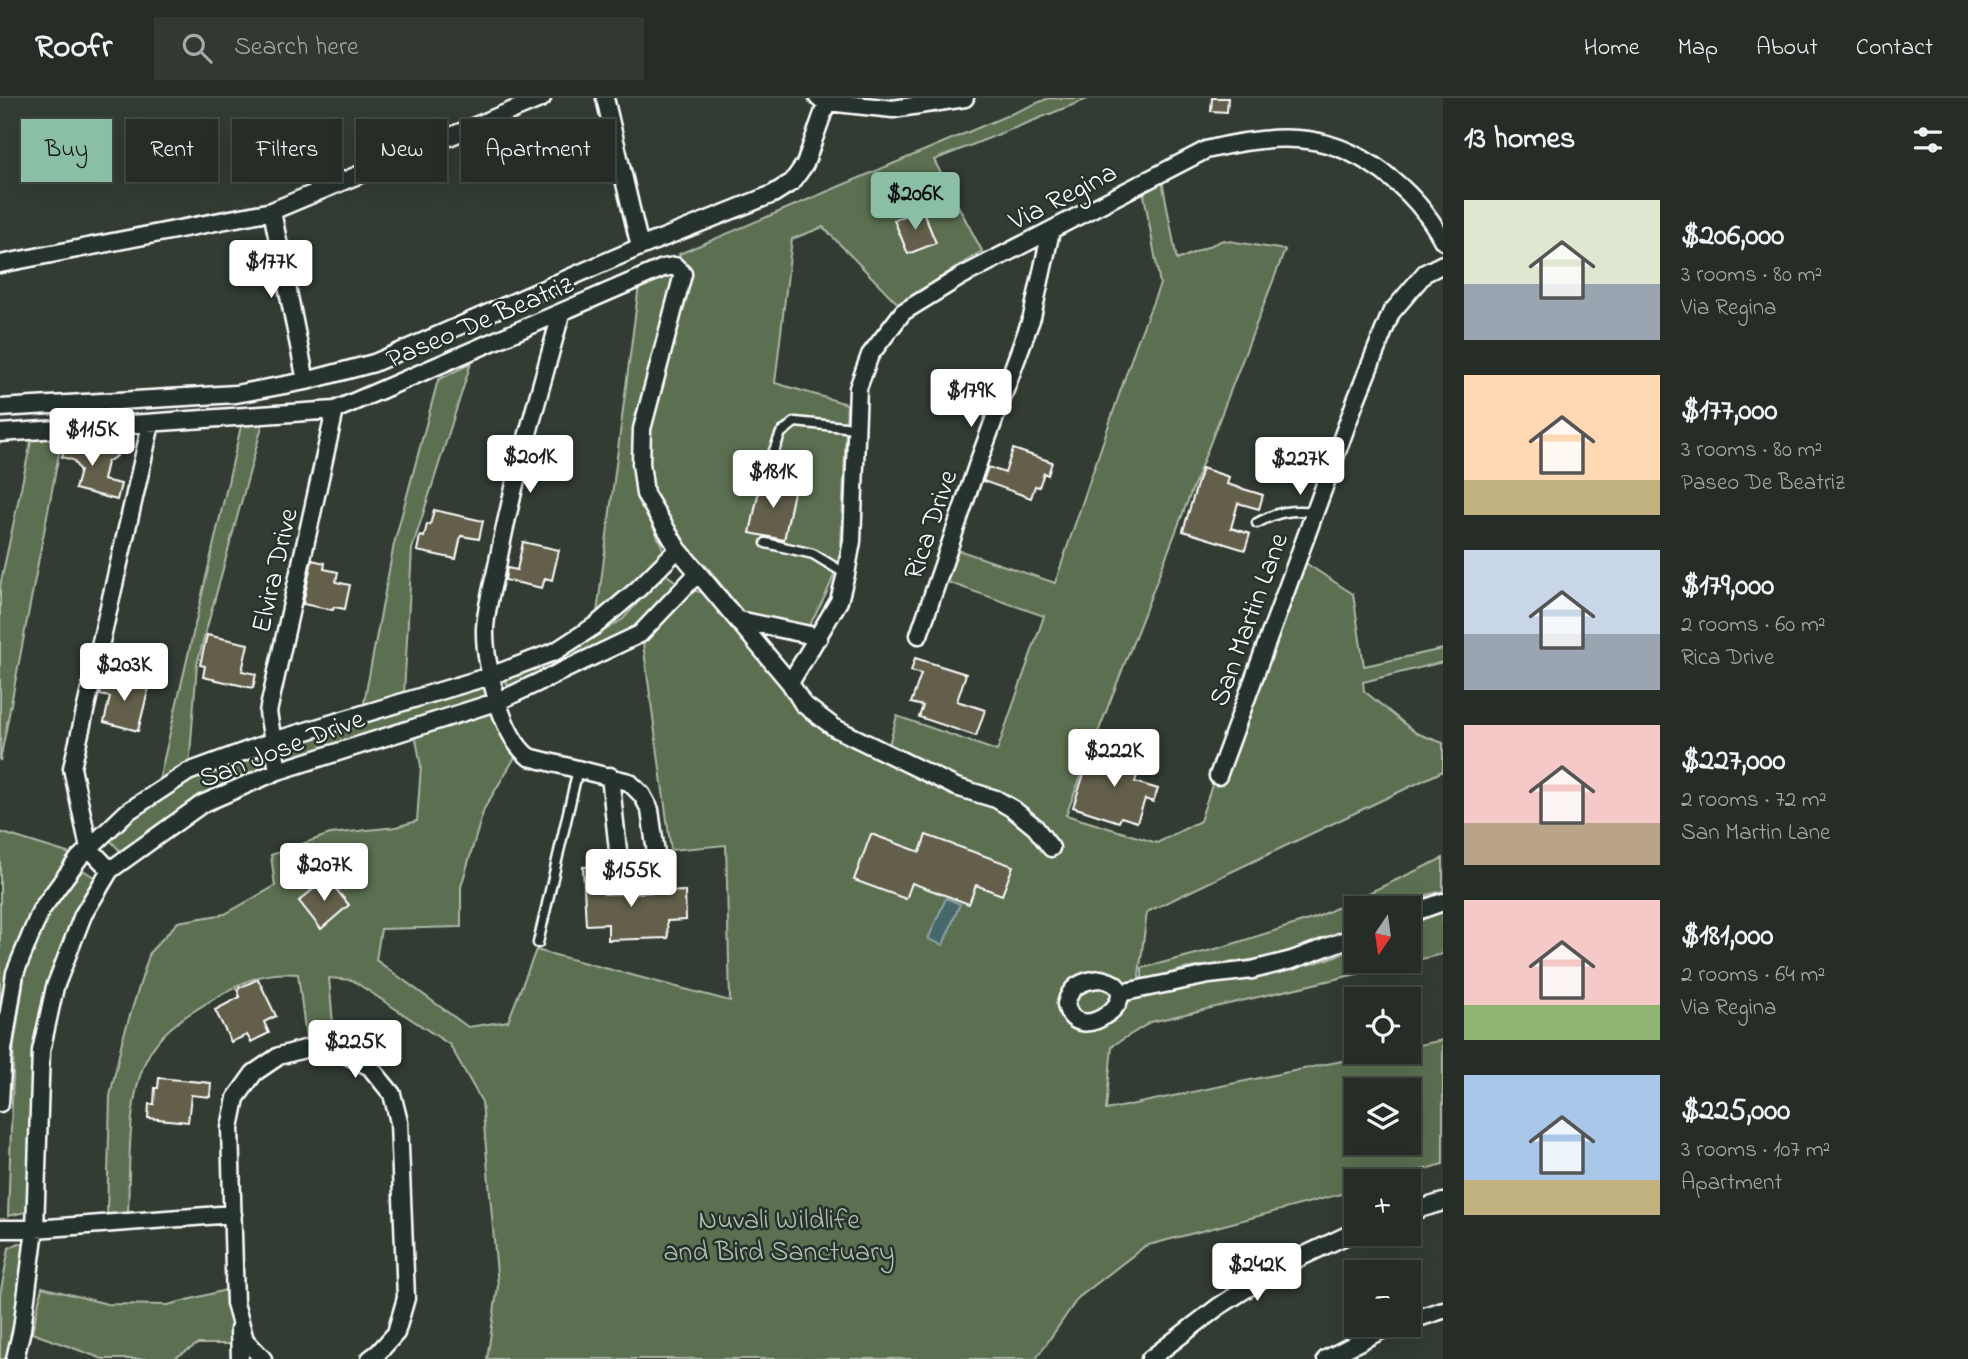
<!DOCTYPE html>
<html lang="en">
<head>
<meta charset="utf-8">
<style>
  :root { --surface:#262d26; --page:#323932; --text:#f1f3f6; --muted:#a4a8a7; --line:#424943; --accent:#8abfa5 }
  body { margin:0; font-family:"Indie Flower",sans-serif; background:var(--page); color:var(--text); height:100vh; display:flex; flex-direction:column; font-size:26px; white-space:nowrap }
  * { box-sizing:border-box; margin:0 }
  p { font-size:23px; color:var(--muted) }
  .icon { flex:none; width:38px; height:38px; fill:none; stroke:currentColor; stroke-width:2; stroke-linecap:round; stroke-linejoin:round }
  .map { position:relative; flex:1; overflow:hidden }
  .panel { display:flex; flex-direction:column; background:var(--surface); width:525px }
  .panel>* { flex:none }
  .guide { position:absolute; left:21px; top:21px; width:665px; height:63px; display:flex; gap:14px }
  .needle { width:46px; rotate:193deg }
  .tools { position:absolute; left:1344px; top:798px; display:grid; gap:14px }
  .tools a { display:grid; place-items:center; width:77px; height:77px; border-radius:0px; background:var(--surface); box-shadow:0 7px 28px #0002,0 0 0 2px var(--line); font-size:35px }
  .price { position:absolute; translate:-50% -60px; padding:0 16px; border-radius:7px; background:#fff; color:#222; font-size:23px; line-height:46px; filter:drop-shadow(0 2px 4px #0008) }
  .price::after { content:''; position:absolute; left:50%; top:42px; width:21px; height:16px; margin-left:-10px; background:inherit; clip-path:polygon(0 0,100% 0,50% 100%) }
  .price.active { background:var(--accent); color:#111 }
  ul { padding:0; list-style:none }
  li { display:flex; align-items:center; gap:21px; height:175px; padding:0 21px }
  li span { display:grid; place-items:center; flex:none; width:196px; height:140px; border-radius:0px; color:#555 }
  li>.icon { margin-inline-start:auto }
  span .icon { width:84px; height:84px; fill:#fffc; stroke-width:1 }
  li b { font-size:30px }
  h2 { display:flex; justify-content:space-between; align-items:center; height:84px; padding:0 21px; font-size:30px }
  .pill { padding:0 24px; border-radius:0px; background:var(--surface); box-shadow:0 7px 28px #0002,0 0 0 2px var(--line); font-size:24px; line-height:63px }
  .pill.active { background:var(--accent); color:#111 }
  header { display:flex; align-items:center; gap:42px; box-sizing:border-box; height:98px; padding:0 35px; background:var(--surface); border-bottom:2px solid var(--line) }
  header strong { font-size:33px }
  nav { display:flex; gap:38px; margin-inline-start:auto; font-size:24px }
  .search { width:490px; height:63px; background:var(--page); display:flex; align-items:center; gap:18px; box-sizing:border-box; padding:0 24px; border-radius:0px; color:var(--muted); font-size:26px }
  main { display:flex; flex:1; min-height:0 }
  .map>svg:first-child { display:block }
  .green { fill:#5c6f51; stroke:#aeb7a8; stroke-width:2; fill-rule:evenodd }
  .water { fill:#45686b; stroke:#8fa4a6; stroke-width:2 }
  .building { fill:#645e4c; stroke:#fff; stroke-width:2 }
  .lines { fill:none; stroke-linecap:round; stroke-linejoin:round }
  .service-casing { stroke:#fff; stroke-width:13 }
  .minor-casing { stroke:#fff; stroke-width:21 }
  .service { stroke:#26332d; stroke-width:8 }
  .minor { stroke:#26332d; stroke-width:16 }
  .labels { text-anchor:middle; stroke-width:5; stroke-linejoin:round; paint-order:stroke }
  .street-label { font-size:28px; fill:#fff; stroke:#26332d }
  .park-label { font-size:28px; fill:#b6beb1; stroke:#26332d }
</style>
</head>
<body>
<header>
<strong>Roofr</strong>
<div class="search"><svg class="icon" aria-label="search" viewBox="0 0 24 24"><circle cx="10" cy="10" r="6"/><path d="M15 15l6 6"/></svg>Search here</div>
<nav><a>Home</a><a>Map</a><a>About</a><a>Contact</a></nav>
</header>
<main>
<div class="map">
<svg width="1443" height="1261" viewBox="0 0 1443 1261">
  <rect width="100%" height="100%" fill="#323c33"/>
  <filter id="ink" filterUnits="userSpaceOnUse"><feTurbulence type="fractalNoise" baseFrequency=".0143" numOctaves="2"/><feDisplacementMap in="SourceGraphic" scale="14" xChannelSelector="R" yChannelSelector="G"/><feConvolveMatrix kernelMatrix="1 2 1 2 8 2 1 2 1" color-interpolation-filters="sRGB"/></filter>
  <g filter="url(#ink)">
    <path class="green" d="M1049 0H1090L934 62 982 153 898 206 823 129 792 141 775 285 847 306 841 450C836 479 824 502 809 528L744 516 709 471 686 448 654 395 649 364 651 329 686 175 679 156Z
      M1162 82 1177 162 1223 142 1285 152 1066 717 1157 745 1200 723 1213 684 1221 685 1304 464 1353 496 1364 568 1443 551V564L1363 584 1364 593 1416 635 1443 645V673L1147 814 1139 877 1143 898C1164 895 1186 886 1207 883 1258 875 1310 873 1356 849V863H1409V825L1443 813V856L1151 924 1112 948 1106 1012 1385 954H1409V949L1443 942V1066L1385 1083H1356V1092L1145 1148 1078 1200 1036 1261H487L498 1188 482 1004 450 947 352 882 329 880 335 948H307L298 876C263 873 247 882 217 899 193 913 166 928 151 953 126 992 130 1071 128 1117H107L110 998 122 943 150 854 178 824 225 816 275 788 271 757 330 736 396 729 417 723 421 668 415 636 489 612 502 622 520 651 484 711 461 789V829L381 831 376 862 468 929 508 923 536 852 730 903 726 747 671 752 642 538 687 491 705 495 802 610 885 661 897 618 997 653 1044 518 944 483 955 451 1055 485 1136 247 1160 186 1143 91ZM1356 992H1409V1045H1356Z
      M674 175 678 181 638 326V396L665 455 637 485 597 515 639 187 655 178Z
      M471 265 412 451 404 596 363 610 394 446 438 282Z
      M264 321 197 566 189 670 157 691 242 324Z
      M63 335 0 663V488L32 339Z
      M664 475 678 485 634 531 510 591 504 580 553 564 623 521Z
      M485 586 488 599 289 664V644Z
      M258 656 261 673 197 700 121 754 109 741 134 720 184 684Z
      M0 734 74 757 35 810 0 933Z
      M1443 760V793L1427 797 1396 810H1356V828L1335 838 1266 860 1183 871 1142 883V870L1223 849 1315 820Z
      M83 772 97 781 69 830 48 891 34 1112 8 1118 14 947 26 867 53 808Z
      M19 1145 32 1148 8 1261H0V1197L9 1150Z
      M42 1189 107 1206 168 1207 237 1189V1246H198L173 1261H103L32 1235Z"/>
    <path class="water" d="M946 800 960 806 943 847 928 841Z"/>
    <path class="building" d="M1212 0H1228L1227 14 1211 13Z
      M922 111 936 145 908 156 894 122Z
      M66 341 104 350 111 347 117 358 107 364 103 382 121 386 117 402 75 391 80 373 73 362 62 359Z
      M1013 351 1052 364 1048 377 1044 375 1039 389 1035 388 1031 400 983 383 988 369 1005 375Z
      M1202 370 1229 379 1227 386 1263 397 1259 411 1238 405 1231 430 1250 436 1245 452 1183 433Z
      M761 382 795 389 784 442 750 435Z
      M434 412 483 423 479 441 461 438 456 461 417 453 420 438 424 439 427 426 430 427Z
      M523 444 559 452 552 482 545 480 542 490 505 482 507 470 517 472Z
      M312 462 325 465 324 471 338 474 336 484 350 487 345 511 334 509 333 512 303 506Z
      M207 537 248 546 242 573 256 576 253 590 203 579 205 568 200 567Z
      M915 560 966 576 957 603 985 612 976 638 919 619 923 608 911 605 921 576 911 573Z
      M103 580 135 588 136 586 149 589 138 633 104 624 110 599 100 597Z
      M1101 651 1141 665 1135 684 1158 691 1153 704 1145 701 1137 724 1121 719 1119 724 1073 709 1086 670 1094 672Z
      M871 736 920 754 926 737 1013 768 1002 797 976 787 969 806 912 785 906 801 854 782Z
      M602 768 604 796 685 793 686 822 667 823 668 840 608 842V826L586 827 583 769Z
      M327 780 349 807 321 831 299 803Z
      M258 881 276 918 264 924 269 935 251 944 247 937 231 944 215 912 240 899 237 891Z
      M159 980 211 985 210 999 191 997 188 1024 148 1020 149 1006H154L155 990H158Z"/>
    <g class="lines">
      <g class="service-casing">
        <path id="service" d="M771 360 781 335 795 324 855 330
          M1257 425C1277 414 1291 411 1314 414
          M766 445 813 456 846 476
          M538 845 578 671"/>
      </g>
      <g class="minor-casing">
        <path id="minor" d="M605 0 640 149
          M818 0 827 4 893 11 965 0
          M272 113 306 283
          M0 166 272 113 542 0
          M561 216C539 297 515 376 499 458 495 481 486 507 485 531 484 564 501 638 529 659L629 684 642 697 650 712 656 755
          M0 310 236 296 306 283 374 265 640 149 773 96 792 84 805 66 827 4
          M0 335 335 312 663 170 675 168 683 176 642 331 641 365 645 396 678 451 790 585 803 606 835 630 956 689 996 701 1013 711 1035 729 1051 750
          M739 522 819 539
          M919 537 977 368 1032 219 1051 133
          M790 585 839 503 846 476 852 443 858 290 870 257 903 214 960 179 1206 52C1237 44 1266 39 1297 41 1357 44 1416 91 1443 143
          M278 673 268 614 335 312
          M610 678 619 762
          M1218 678 1356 302 1391 215 1425 175 1443 166
          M110 772 89 750 72 670 151 326
          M1409 816 1443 804
          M1101 881C1156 892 1075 955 1066 906 1070 888 1083 882 1101 881Z
          M1120 895 1209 877 1252 872 1292 862 1356 838
          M0 1005 3 952 15 875 41 812 79 760 127 714 188 674 273 643 490 578 556 553 596 527 638 491 678 451
          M1409 1114 1443 1104
          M0 1131H35L233 1116
          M1409 1223 1443 1212
          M239 1231 240 1261
          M15 1261 22 1231 35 1131 41 953 55 889 83 817 110 772 202 706 278 673 499 603 640 536 698 475
          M263 1261 245 1242 235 1205 230 1030 236 1000 254 975 279 958 308 950 341 954 370 969 392 996 399 1024 406 1200 396 1235 378 1255 370 1261
          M1150 1261 1218 1209 1282 1168 1356 1133
          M1326 1261 1382 1232 1397 1227"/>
      </g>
      <use href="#service" class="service"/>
      <use href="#minor" class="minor"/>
    </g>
  </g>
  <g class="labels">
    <g class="street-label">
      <text transform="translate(1062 97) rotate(-27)" y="10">Via Regina</text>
      <text transform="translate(479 222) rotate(-23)" y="10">Paseo De Beatriz</text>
      <text transform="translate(929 426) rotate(-71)" y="10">Rica Drive</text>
      <text transform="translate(273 472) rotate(-77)" y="10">Elvira Drive</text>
      <text transform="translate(1247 521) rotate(-70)" y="10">San Martin Lane</text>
      <text transform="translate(281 649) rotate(-21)" y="10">San Jose Drive</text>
    </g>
    <g class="park-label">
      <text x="779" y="1130">Nuvali Wildlife<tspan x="779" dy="32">and Bird Sanctuary</tspan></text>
    </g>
  </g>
</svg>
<div class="tools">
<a><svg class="needle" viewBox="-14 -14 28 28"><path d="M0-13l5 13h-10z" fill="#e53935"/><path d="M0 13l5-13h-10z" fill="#a4a8a7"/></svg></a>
<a><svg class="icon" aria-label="locate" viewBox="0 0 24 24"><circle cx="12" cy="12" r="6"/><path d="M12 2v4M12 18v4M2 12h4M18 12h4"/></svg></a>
<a><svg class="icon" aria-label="layers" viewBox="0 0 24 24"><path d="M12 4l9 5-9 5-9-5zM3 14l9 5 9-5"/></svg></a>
<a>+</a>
<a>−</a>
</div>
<b class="price active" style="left:915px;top:134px">$206K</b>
<b class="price" style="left:271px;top:202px">$177K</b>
<b class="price" style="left:971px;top:331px">$179K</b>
<b class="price" style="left:92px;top:370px">$115K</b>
<b class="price" style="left:530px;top:397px">$201K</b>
<b class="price" style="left:1300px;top:399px">$227K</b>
<b class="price" style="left:773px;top:412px">$181K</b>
<b class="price" style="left:124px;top:605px">$203K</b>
<b class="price" style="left:1114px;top:691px">$222K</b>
<b class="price" style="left:324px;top:805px">$207K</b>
<b class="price" style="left:631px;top:811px">$155K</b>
<b class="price" style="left:355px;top:982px">$225K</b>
<b class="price" style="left:1257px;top:1205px">$242K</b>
<div class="guide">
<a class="pill active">Buy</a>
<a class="pill">Rent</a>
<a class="pill">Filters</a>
<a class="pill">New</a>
<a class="pill">Apartment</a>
</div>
</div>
<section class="panel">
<h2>13 homes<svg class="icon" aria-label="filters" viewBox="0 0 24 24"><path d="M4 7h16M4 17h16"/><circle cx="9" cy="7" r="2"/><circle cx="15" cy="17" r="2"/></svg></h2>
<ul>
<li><span style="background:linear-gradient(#dfe7d0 60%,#9aa5b1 0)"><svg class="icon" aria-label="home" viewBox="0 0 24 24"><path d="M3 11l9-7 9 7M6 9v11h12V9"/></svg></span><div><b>$206,000</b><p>3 rooms · 80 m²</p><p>Via Regina</p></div></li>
<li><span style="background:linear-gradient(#ffd9b3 75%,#c2b280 0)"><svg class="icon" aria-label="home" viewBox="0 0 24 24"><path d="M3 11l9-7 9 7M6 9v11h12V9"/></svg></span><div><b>$177,000</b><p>3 rooms · 80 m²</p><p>Paseo De Beatriz</p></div></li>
<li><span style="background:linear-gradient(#c9d6e8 60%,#9aa5b1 0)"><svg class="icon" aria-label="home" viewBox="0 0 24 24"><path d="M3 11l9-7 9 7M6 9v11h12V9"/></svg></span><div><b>$179,000</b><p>2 rooms · 60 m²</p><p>Rica Drive</p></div></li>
<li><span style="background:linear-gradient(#f6c9c9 70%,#b9a48a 0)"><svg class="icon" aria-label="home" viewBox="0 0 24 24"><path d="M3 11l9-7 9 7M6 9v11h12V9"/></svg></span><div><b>$227,000</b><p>2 rooms · 72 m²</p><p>San Martin Lane</p></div></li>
<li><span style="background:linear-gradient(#f6c9c9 75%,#8fb573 0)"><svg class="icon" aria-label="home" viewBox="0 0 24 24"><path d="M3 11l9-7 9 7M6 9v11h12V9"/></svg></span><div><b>$181,000</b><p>2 rooms · 64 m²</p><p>Via Regina</p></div></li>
<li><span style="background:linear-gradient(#a9c7e8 75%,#c2b280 0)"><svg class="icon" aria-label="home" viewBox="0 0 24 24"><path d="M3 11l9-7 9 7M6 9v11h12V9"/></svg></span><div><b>$225,000</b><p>3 rooms · 107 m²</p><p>Apartment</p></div></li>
</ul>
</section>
</main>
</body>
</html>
